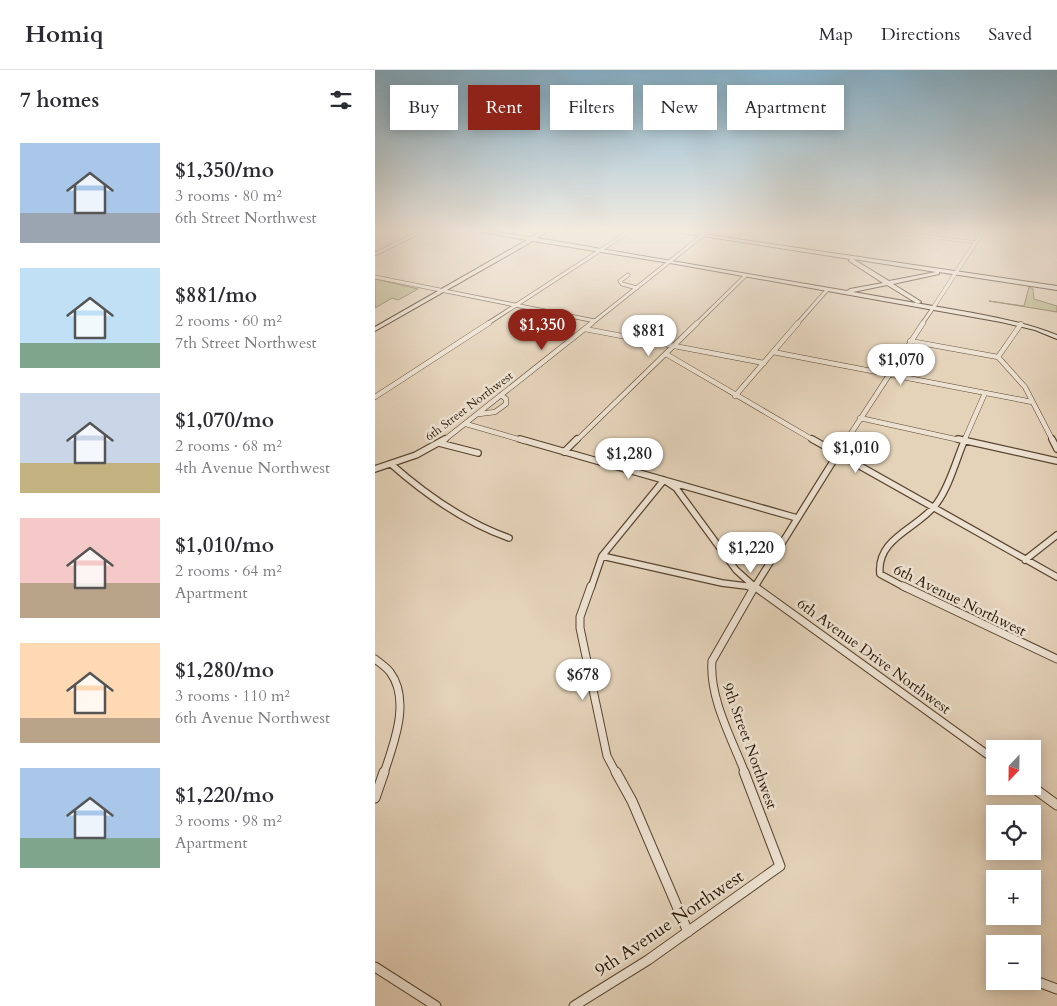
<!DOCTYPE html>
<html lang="en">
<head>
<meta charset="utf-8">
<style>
  :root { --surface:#fff; --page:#f7f7f7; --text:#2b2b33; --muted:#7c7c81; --line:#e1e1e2; --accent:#8f2418 }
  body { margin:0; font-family:Cardo,serif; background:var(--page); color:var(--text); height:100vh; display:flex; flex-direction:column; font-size:19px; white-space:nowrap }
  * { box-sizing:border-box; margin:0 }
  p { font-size:16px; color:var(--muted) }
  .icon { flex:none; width:28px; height:28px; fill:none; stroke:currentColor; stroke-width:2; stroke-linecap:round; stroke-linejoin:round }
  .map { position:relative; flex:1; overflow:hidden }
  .panel { display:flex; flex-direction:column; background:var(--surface); width:375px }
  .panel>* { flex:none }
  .banner { position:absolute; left:15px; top:15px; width:475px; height:45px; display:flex; gap:10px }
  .needle { width:32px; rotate:202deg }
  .fabs { position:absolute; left:611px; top:670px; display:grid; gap:10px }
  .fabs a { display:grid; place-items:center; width:55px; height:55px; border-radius:0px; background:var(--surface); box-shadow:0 2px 12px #0003; font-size:25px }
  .price { position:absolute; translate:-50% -42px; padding:0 11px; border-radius:18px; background:#fff; color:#222; font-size:16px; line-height:32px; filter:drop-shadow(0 1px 2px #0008) }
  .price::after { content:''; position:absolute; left:50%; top:30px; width:15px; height:11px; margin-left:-8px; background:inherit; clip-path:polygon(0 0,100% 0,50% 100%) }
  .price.on { background:var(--accent); color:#fff }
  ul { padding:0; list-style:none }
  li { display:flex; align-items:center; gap:15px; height:125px; padding:0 20px }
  li span { display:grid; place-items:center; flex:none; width:140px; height:100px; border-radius:0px; color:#555 }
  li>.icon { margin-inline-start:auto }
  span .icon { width:60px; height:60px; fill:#fffc; stroke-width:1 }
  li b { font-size:21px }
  h2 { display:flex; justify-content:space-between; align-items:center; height:60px; padding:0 20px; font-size:21px }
  .chip { padding:0 18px; border-radius:0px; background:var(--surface); box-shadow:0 2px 12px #0003; font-size:18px; line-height:45px }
  .chip.on { background:var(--accent); color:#fff }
  header { display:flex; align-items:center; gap:30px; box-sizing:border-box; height:70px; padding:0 25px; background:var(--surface); border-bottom:1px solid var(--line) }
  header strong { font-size:24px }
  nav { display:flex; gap:28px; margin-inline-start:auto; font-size:18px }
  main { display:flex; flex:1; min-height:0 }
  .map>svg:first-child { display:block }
  .green { fill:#bcb98a; stroke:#746846 }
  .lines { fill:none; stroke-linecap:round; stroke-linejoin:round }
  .minor-far4-casing { stroke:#594530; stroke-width:4.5 }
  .minor-far3-casing { stroke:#594530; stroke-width:5.5 }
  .minor-far2-casing { stroke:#594530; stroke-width:8 }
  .minor-far1-casing { stroke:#594530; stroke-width:9 }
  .minor-casing { stroke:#594530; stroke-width:11 }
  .tertiary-casing { stroke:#594530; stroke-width:1 }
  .secondary-casing { stroke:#2b1603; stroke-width:2 }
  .minor-far4 { stroke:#ede2d2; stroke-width:3 }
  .minor-far3 { stroke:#ede2d2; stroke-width:4.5 }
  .minor-far2 { stroke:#ede2d2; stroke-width:5.5 }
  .minor-far1 { stroke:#ede2d2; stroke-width:7 }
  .minor { stroke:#ede2d2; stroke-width:9 }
  .tertiary { fill:#ede2d2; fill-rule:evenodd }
  .secondary { fill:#ede2d2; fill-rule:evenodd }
  .labels { text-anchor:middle; stroke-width:5; stroke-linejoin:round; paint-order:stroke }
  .far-street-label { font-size:12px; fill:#2b1603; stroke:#ede2d2 }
  .street-label { font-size:15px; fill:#2b1603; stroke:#ede2d2 }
  .near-street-label { font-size:18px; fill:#2b1603; stroke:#ede2d2 }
</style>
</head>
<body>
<header>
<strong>Homiq</strong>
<nav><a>Map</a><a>Directions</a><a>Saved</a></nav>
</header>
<main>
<section class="panel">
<h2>7 homes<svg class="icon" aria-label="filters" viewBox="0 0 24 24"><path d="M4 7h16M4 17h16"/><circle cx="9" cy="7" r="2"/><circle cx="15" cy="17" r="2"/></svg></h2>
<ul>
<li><span style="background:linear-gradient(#a9c7e8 70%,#9aa5b1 0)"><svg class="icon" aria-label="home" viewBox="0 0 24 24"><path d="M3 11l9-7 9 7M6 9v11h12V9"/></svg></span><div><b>$1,350/mo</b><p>3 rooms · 80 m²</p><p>6th Street Northwest</p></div></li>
<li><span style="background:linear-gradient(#bfe0f5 75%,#7fa58c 0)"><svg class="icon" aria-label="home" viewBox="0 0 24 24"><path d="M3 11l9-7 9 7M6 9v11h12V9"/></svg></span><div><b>$881/mo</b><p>2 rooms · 60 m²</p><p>7th Street Northwest</p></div></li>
<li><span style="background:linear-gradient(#c9d6e8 70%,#c2b280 0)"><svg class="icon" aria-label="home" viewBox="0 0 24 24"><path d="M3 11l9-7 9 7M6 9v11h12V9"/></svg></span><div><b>$1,070/mo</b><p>2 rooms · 68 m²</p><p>4th Avenue Northwest</p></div></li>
<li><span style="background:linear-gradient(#f6c9c9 65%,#b9a48a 0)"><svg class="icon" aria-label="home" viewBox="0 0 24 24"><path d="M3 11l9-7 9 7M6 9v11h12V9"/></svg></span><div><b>$1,010/mo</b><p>2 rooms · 64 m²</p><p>Apartment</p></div></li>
<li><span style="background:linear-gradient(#ffd9b3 75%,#b9a48a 0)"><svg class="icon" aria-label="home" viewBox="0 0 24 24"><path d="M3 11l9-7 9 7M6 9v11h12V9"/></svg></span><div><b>$1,280/mo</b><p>3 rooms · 110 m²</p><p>6th Avenue Northwest</p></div></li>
<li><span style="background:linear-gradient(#a9c7e8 70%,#7fa58c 0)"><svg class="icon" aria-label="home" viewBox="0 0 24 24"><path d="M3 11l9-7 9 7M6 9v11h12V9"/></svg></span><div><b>$1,220/mo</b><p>3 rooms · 98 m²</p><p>Apartment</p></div></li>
</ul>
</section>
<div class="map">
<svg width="682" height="936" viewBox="0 0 682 936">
  <rect width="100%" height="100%" fill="#e4d2b9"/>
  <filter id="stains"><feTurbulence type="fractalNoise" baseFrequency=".004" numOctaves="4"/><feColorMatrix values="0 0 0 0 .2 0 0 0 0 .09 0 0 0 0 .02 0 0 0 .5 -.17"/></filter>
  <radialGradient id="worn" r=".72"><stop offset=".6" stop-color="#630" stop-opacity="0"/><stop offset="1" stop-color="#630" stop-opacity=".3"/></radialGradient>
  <path class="green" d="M0 209 43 219 23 230 17 228 0 238Z
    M654 217 658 219 659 229 682 236V242L614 231 649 236Z"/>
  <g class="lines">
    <g class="minor-far4-casing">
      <path id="minor-far4" d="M0 184 47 161
        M253 205 245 211 247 214 262 218
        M0 207 220 251
        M112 254 255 161
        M216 254 333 161
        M321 254 370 206
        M422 254 452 220
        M547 254 558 238"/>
    </g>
    <g class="minor-far3-casing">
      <path id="minor-far3" d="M210 259 389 293
        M535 271 623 287
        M398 282 657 332
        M291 284 440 371
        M623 287 650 317 678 371
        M623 287 646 254
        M360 326 423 253
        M0 327 114 253
        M104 344 120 342 131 334V329L126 325
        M485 348 589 371
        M91 354 150 371
        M68 371 217 253
        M201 371 322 253
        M471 371 548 253
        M589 371 610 323"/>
    </g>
    <g class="minor-far2-casing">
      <path id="minor-far2" d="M145 369 422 448
        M437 369 682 507
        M583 369 682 391
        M677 369 682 379
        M64 373 103 383
        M189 382 202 369
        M16 394C51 425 89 452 134 468
        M0 399 41 385 70 369
        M227 486 347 513 379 517
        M650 490 682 465
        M216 518 227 486 289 410 301 418 361 500 381 518
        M379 518 472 369
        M531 518 505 504C501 467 545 458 562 433 575 415 581 390 590 369"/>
    </g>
    <g class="minor-far1-casing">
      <path id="minor-far1" d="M216 516 205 547V558L232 686 241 703
        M374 516 379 517
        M379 516 620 690
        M528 516 682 589
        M0 589C5 593 11 597 15 602 36 630 19 673 9 703
        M370 703C357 669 334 628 337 591L380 516"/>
    </g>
    <g class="minor-casing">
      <path id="minor" d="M241 702 257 731 313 862
        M656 716 682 735
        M0 728 9 702
        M0 897 61 936
        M658 910 682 919
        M199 936 273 890 405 796 369 702"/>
    </g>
    <g class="tertiary-casing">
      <path id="tertiary" d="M506 161H518L600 171 606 161H610L560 238 558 239 556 238 598 173 508 162Z"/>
    </g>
    <g class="secondary-casing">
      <path id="secondary" d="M103 161H114L156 167 168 161H173L162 168 472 221 475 219 508 213 474 191 475 189 296 161H307L682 216V220L564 202V204L518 214 545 231 546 232 543 234 512 215 478 222C512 228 546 234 581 240 615 246 649 252 682 265V269L660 260 626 252 301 194 158 171 0 261V257L152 170ZM478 189 561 202 514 211Z"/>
    </g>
    <use href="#minor-far4" class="minor-far4"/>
    <use href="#minor-far3" class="minor-far3"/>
    <use href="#minor-far2" class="minor-far2"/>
    <use href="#minor-far1" class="minor-far1"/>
    <use href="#minor" class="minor"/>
    <use href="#tertiary" class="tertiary"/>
    <use href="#secondary" class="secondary"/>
  </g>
  <linearGradient id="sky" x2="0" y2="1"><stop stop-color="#87b6d1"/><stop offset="0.55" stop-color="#f3ebe0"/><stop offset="1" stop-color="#f3ebe0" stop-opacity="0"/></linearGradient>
  <rect width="682" height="292" fill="url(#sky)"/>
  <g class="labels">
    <g class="far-street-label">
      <text transform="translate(94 336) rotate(-37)" y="4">6th Street Northwest</text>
    </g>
    <g class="street-label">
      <text transform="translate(585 530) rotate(26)" y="5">6th Avenue Northwest</text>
      <text transform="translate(499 586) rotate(36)" y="5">6th Avenue Drive Northwest</text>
      <text transform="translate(375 676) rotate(70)" y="5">9th Street Northwest</text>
    </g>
    <g class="near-street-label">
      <text transform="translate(294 853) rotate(-34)" y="6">9th Avenue Northwest</text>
    </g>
  </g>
  <rect width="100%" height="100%" filter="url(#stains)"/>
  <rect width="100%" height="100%" fill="url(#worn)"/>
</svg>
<div class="fabs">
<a><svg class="needle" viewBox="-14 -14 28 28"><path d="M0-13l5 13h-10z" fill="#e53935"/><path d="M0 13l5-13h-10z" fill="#7c7c81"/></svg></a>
<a><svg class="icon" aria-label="locate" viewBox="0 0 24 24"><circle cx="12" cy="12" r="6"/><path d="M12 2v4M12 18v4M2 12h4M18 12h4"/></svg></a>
<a>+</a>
<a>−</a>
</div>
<b class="price on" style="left:167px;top:281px">$1,350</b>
<b class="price" style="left:274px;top:287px">$881</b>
<b class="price" style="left:526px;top:316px">$1,070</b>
<b class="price" style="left:481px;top:404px">$1,010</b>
<b class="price" style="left:254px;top:410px">$1,280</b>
<b class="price" style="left:376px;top:504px">$1,220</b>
<b class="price" style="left:208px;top:631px">$678</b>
<div class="banner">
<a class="chip">Buy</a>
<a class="chip on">Rent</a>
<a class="chip">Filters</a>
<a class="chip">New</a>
<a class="chip">Apartment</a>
</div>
</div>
</main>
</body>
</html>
